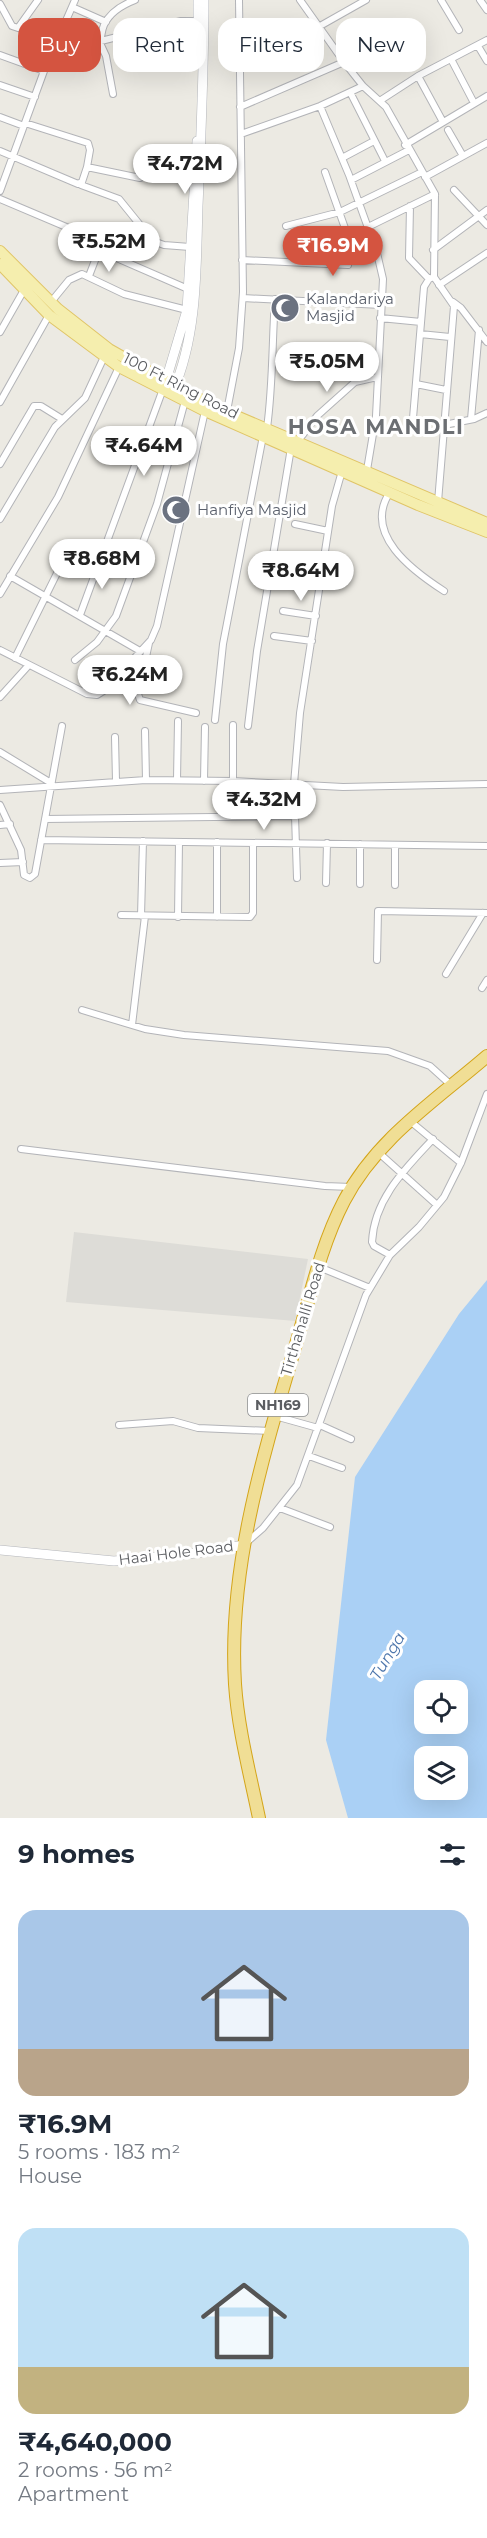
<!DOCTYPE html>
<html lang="en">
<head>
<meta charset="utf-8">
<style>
  :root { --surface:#fff; --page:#f2f2f3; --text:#1f2937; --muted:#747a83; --accent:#d45440 }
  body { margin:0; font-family:Montserrat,sans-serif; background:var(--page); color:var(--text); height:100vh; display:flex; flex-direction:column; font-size:22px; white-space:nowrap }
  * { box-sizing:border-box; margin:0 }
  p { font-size:20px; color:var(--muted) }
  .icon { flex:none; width:33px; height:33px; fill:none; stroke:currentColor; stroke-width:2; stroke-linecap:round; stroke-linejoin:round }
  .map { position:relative; height:1818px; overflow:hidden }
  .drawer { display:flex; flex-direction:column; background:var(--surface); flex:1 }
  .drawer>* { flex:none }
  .hud { position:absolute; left:18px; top:18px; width:452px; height:54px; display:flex; gap:12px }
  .tools { position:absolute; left:414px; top:1680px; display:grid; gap:12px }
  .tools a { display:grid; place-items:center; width:54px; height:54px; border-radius:12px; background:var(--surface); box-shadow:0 6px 24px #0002; font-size:30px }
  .price { position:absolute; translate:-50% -51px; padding:0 14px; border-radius:21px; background:#fff; color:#222; font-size:20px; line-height:39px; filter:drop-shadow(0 2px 3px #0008) }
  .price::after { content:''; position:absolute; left:50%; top:36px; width:18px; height:14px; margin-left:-9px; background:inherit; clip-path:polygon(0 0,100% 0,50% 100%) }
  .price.current { background:var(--accent); color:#fff }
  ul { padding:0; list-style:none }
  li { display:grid; align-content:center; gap:12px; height:318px; padding:0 18px }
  li span { display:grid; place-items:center; height:186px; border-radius:18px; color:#555 }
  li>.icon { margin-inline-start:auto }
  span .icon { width:108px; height:108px; fill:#fffc; stroke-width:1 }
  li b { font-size:26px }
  h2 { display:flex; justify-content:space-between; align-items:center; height:72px; padding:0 18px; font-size:26px }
  .pill { padding:0 21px; border-radius:18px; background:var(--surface); box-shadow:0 6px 24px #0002; font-size:21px; line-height:54px }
  .pill.current { background:var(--accent); color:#fff }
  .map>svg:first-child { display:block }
  .industrial { fill:#dddcd7 }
  .water { fill:#aad0f5; fill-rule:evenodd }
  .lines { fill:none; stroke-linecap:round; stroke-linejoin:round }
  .street-casing { stroke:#b3b4b8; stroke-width:8 }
  .secondary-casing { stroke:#b4b6bb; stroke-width:10 }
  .primary-casing { stroke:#e0c567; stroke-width:12 }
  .highway-casing { stroke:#d4a51a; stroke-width:14 }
  .street { stroke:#fff; stroke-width:6 }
  .secondary { stroke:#fff; stroke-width:9 }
  .primary { stroke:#f5eeae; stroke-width:10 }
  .highway { stroke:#f0de95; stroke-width:12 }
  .labels { text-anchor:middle; stroke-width:6; stroke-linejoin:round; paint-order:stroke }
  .shield { fill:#fff; stroke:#8c8e90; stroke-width:1.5 }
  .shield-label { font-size:14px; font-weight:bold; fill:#5b5d61 }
  .worship-label { font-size:15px; fill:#5b616d; stroke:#fff; text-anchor:start }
  .street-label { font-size:15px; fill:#5b5d61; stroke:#fff }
  .water-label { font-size:16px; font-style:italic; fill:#4d76ac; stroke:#fff }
  .district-label { font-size:21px; font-weight:bold; letter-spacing:1.5px; fill:#6c6f73; stroke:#fff }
</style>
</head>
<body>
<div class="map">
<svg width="487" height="1818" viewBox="0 0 487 1818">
  <rect width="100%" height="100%" fill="#eceae3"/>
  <path class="industrial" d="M74 1232 308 1259 295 1321 66 1302Z"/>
  <path class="water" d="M487 1280V1818H348L326 1740 355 1477 459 1314ZM424 1690H458V1724H424ZM424 1756H458V1790H424Z"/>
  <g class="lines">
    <g class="street-casing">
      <path id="street" d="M300 0 344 62 363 86 386 107 435 194 434 277 454 306 438 502
        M441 0 459 30
        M480 0 487 10
        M0 4 12 26 18 28 38 0
        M72 7 106 22
        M320 26 366 0
        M60 34 87 48H94C103 42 100 34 104 25 110 12 122 5 135 0
        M101 41 181 21H198
        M100 43 106 56 113 94
        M478 46 487 61
        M0 55 44 71
        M451 59 474 103
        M418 76 443 122
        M0 85 35 97
        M350 92 385 161
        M381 100 418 76 487 40
        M320 106 349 175 377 253 383 279 376 416 367 470
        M240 107 344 62
        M0 117 24 126
        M25 123 88 143 90 150 87 167
        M448 130 463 156
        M241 134 320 106 363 86
        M405 145 487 96
        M0 151 78 184 82 182 87 167 140 178
        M342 158 374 141
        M425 177 487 143
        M351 180 409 150
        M81 185 119 199 153 241 164 245 190 247
        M454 190 487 225
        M0 191 44 71 75 0
        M0 199 71 229 89 246 188 289
        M410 206 409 258 429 279
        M286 226 340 212 422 172
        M368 227 435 194
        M433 250 487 210
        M242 260 348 265 346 231 325 172
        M89 276 99 250
        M439 285 487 253
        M243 298 381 305
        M51 302 69 280 82 274 124 294 187 310
        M453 302 461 308 487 342
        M380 318 421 322
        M0 332 24 290
        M420 334 450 337
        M416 384 446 390
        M0 402 49 315
        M227 411 239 348 243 292 239 0
        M471 419 479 330
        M444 425 474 419 487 413
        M267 428C273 385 272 342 275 299
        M412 430 424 287 429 279 434 277
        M298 441 317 416 355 382 377 377
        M0 464 34 406H41L62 419
        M390 492C362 534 413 571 444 591
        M0 519 55 427 85 398 104 357
        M295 524 328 531
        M291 555 324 561
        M10 576 140 651
        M0 594 58 497 119 367
        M283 611 316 616
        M80 615 163 389
        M274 636 312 641
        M149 643 138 694 140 700 196 713
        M0 650 87 694 97 695 105 690 151 640 157 626 205 411
        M15 658 66 555
        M75 660 97 642 116 616 157 504 185 401
        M0 697 28 666
        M215 720 223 644 263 436
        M248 726 257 651 291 448
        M145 731 146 780
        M115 737 116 781
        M0 752 51 783
        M177 780 178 721
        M204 781 205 727
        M233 781V725
        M0 790 146 780 233 781 343 787 487 784
        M0 805 21 850 24 875 30 878 35 874 62 726
        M45 819 296 816
        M0 825 10 824
        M41 840 487 846
        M217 842V917
        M395 845V885
        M0 863 23 862
        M297 878 294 784 300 713 332 506 342 471
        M326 883 327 843
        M360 884V844
        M121 915 250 917 253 913V843
        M141 916 143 841
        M178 917 179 842
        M377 960 378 911 487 913
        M446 974 483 913
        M482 988 487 980
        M82 1010 145 1029 184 1035 388 1051 430 1066 451 1085
        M132 1025 145 916
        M410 1121 461 1163
        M21 1149 325 1186 351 1187
        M379 1153 437 1205
        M390 1255 374 1246 372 1242C374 1199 405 1169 433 1139
        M319 1267 370 1288
        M275 1416 318 1428
        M119 1425 173 1421 198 1428 270 1431
        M320 1425 351 1439
        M309 1456 342 1468
        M280 1508 330 1527
        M247 1542 263 1528 297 1485 366 1295 390 1255 419 1227 444 1197 461 1163 487 1094"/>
    </g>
    <g class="secondary-casing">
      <path id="secondary" d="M198 16V0
        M164 387 187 310 197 141
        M173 391C198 334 196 266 198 206 201 137 204 69 204 0
        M0 1550 114 1561 197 1553 244 1545"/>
    </g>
    <g class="primary-casing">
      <path id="primary" d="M0 251 58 309 109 349 155 375 213 406 487 523
        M0 264 49 315 119 367 205 411 418 505 487 532"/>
    </g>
    <g class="highway-casing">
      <path id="highway" d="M259 1818C250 1774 238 1729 235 1684 228 1570 262 1459 294 1351 309 1301 320 1247 344 1201 376 1139 436 1100 487 1056"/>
    </g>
    <use href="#street" class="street"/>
    <use href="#secondary" class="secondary"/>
    <use href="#primary" class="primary"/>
    <use href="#highway" class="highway"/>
  </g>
  <defs>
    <g id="mosque-disc" transform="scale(1.5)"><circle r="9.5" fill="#6b7280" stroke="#fff"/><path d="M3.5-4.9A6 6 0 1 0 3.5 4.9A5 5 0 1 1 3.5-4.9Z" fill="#fff"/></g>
  </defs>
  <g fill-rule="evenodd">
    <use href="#mosque-disc" x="285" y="308"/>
    <use href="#mosque-disc" x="176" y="510"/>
  </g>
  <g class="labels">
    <rect class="shield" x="248" y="1394" width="60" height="22" rx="4.5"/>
    <g class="shield-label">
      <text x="278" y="1410">NH169</text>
    </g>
    <g class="worship-label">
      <text x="306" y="304">Kalandariya<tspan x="306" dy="17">Masjid</tspan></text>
      <text x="197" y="515">Hanfiya Masjid</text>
    </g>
    <g class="street-label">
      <text transform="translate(181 386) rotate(27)" y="5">100 Ft Ring Road</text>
      <text transform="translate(303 1319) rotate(-73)" y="5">Tirthahalli Road</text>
      <text transform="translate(176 1553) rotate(-7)" y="5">Haai Hole Road</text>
    </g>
    <g class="water-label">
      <text transform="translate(387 1656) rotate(-59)" y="6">Tunga</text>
    </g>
    <g class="district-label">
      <text x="376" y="434">HOSA MANDLI</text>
    </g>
  </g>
</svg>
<div class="tools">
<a><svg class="icon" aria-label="locate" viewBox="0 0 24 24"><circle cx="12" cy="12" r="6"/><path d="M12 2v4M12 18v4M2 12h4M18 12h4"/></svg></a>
<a><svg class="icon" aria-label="layers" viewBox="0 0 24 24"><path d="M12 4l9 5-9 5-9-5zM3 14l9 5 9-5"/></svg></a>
</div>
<b class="price" style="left:185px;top:195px">₹4.72M</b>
<b class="price" style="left:109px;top:273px">₹5.52M</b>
<b class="price current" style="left:333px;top:277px">₹16.9M</b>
<b class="price" style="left:327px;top:393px">₹5.05M</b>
<b class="price" style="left:144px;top:477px">₹4.64M</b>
<b class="price" style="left:102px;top:590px">₹8.68M</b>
<b class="price" style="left:301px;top:602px">₹8.64M</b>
<b class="price" style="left:130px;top:706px">₹6.24M</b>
<b class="price" style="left:264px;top:831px">₹4.32M</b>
<div class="hud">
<a class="pill current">Buy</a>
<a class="pill">Rent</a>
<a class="pill">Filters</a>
<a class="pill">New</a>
</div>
</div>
<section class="drawer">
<h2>9 homes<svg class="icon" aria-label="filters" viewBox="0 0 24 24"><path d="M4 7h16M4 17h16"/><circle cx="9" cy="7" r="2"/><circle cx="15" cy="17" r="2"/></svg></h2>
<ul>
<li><span style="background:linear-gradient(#a9c7e8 75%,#b9a48a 0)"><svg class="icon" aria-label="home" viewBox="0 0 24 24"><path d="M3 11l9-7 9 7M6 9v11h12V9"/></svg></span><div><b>₹16.9M</b><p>5 rooms · 183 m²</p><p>House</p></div></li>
<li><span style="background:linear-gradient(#bfe0f5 75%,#c2b280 0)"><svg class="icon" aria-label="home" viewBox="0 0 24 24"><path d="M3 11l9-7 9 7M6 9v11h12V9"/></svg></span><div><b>₹4,640,000</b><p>2 rooms · 56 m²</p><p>Apartment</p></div></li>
</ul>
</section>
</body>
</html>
